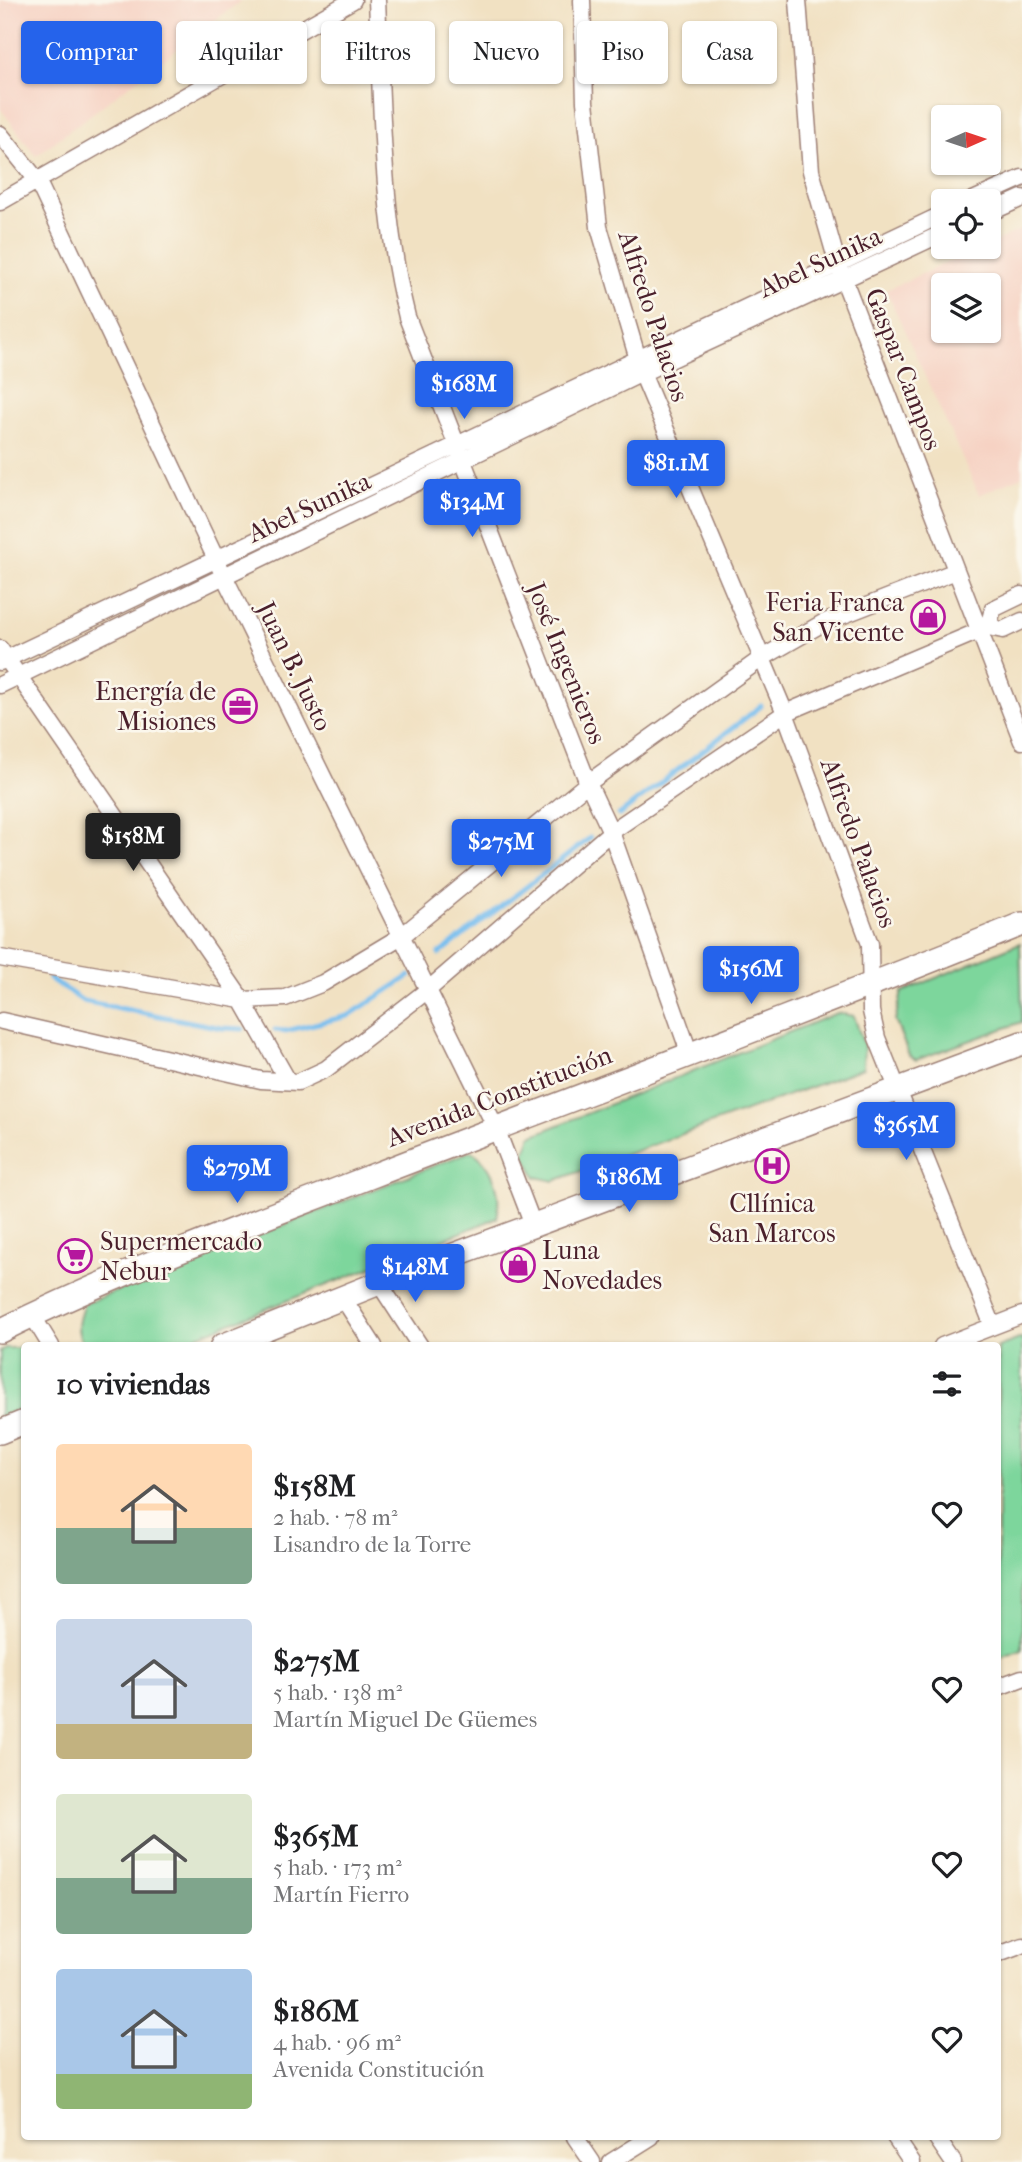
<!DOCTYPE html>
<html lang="es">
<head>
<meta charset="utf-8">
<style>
  :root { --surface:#fff; --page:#f6f6f6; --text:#202124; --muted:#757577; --accent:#2563eb }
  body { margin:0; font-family:"IM FELL French Canon",serif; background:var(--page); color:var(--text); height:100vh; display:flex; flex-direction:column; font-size:26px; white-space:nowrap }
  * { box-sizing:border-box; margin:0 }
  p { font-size:23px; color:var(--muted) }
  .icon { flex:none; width:38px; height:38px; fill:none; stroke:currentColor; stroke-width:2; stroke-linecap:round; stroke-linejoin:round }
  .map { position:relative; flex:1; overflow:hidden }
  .drawer { position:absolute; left:21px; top:1342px; width:980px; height:798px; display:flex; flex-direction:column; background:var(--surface); border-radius:7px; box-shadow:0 2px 5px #0004 }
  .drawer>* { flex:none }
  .banner { position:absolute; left:21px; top:21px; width:980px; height:63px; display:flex; gap:14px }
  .needle { width:46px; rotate:87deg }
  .fabs { position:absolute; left:931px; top:105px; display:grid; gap:14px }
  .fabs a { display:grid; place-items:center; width:70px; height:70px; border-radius:7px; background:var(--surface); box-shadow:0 2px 5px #0004; font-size:35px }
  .price { position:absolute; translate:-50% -60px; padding:0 16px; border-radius:7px; background:var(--accent); color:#fff; font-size:23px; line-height:46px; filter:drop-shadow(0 2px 4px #0008) }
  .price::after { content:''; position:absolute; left:50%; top:42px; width:21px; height:16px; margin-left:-10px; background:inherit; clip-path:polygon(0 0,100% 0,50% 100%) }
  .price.on { background:#222; color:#fff }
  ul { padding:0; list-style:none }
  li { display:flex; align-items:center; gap:21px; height:175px; padding:0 35px }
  li span { display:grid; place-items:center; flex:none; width:196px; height:140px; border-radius:7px; color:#555 }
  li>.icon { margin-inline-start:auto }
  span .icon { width:84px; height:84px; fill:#fffc; stroke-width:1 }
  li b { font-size:30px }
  h2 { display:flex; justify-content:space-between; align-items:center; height:84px; padding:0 35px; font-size:30px }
  .tag { padding:0 24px; border-radius:7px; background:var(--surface); box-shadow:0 2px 5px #0004; font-size:24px; line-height:63px }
  .tag.on { background:var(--accent); color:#fff }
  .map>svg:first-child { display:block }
  .built { fill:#f6d2c3; fill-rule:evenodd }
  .green { fill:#7dd69c; stroke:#647a64; stroke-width:2 }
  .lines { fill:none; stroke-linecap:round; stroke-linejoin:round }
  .stream { stroke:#77beef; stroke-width:5 }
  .minor-casing { stroke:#9e8076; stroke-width:19 }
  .secondary-casing { stroke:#9e8076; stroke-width:26 }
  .minor { stroke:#fff; stroke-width:16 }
  .secondary { stroke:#fff; stroke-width:23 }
  .labels { text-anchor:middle; stroke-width:5; stroke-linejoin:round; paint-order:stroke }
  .street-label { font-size:26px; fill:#4a1f2b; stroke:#fbf7ec }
  .poi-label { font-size:26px; fill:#4a1f2b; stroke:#fbf7ec; text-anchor:end }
</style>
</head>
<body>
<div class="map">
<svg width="1022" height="2162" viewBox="0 0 1022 2162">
  <rect width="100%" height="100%" fill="#fbf7ec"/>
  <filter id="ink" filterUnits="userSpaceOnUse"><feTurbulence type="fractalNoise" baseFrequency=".0143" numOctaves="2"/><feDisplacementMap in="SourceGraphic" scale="14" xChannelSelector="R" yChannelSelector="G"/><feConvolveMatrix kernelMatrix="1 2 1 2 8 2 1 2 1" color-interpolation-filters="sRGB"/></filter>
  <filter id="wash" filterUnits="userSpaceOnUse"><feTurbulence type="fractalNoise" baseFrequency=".00686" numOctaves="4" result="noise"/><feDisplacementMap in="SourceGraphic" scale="28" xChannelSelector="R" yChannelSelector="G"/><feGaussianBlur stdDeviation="1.57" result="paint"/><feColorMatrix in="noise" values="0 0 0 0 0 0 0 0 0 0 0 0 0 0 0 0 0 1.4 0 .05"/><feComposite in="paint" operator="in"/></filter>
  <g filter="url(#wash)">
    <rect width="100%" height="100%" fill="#f1e1c2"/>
    <path class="built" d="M0 0H242L36 156 0 108Z
      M1022 229V476L979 495 886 290 982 247H989V244ZM943 285H989V331H943Z"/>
    <path class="green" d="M1020 943 1022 1022 916 1060 909 1055 895 1020 902 992Z
      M837 1013 854 1016 864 1046 863 1068 554 1181 536 1177 524 1155 531 1136Z
      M471 1151C494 1164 502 1194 497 1218L172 1346H85C74 1331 78 1320 84 1304Z
      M1022 1338V1650L998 1659V1347Z
      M5 1348H21L24 1352V1407L0 1417V1351Z"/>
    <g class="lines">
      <path class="stream" d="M619 815 761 706
        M439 954 590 838
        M50 979 83 1001 222 1028 243 1029
        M275 1030 285 1031 348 1016 410 976"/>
    </g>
  </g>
  <g filter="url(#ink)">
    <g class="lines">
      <g class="minor-casing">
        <path id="minor" d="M377 0C382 106 381 213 407 317L588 783 611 832 689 1052
          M582 0 585 102 599 227 642 373 785 713 870 944 871 1011 877 1038 993 1326
          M798 0 811 171 837 262 1022 741
          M0 134 37 180 223 574 496 1128 534 1227
          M971 201 1022 178
          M0 202 353 0
          M989 213 1022 198
          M988 627 993 609 1022 595
          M0 649 242 1000 288 1081
          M0 662 943 214
          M0 685 642 373 943 233
          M0 958 242 1000 285 998 323 983 403 935 588 783 762 658 823 623 956 571
          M2 1021 261 1080 298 1082 326 1069 429 989 611 832 785 713 979 631 988 627 1003 630 1022 621
          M379 1283 420 1346
          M343 1298 374 1346
          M32 1315 51 1346
          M942 1346 1022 1315
          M998 1687 1022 1678
          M998 1954 1022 1945
          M575 2137 592 2162
          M895 2137 912 2162
          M936 2137 953 2162
          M611 2162 651 2137"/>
      </g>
      <g class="secondary-casing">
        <path id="secondary" d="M0 1331C121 1271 247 1225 372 1176 589 1092 807 1012 1022 924
          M222 1346 379 1283 1022 1043
          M0 1432 24 1422"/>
      </g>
      <use href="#minor" class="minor"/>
      <use href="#secondary" class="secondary"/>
    </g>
  </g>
  <defs>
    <g id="shop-ring" transform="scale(1.75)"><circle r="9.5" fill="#fbf7ec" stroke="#b5179e" stroke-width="1.5"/><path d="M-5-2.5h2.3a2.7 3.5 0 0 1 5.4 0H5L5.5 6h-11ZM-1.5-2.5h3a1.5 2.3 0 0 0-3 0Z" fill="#b5179e"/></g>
    <g id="office-ring" transform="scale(1.75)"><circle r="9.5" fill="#fbf7ec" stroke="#b5179e" stroke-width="1.5"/><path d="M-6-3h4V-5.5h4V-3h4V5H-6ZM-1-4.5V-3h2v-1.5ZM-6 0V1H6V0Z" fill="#b5179e"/></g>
    <g id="hospital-ring" transform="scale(1.75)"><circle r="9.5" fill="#fbf7ec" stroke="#b5179e" stroke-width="1.5"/><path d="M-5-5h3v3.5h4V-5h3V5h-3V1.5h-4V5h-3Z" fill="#b5179e"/></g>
    <g id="supermarket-ring" transform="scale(1.75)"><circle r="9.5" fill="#fbf7ec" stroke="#b5179e" stroke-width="1.5"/><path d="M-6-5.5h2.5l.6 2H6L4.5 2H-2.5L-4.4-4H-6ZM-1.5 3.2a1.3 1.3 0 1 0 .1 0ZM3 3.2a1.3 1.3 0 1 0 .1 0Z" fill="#b5179e"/></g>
  </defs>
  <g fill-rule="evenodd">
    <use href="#shop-ring" x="928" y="617"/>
    <use href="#office-ring" x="240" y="706"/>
    <use href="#hospital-ring" x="772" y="1166"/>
    <use href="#supermarket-ring" x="75" y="1256"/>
    <use href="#shop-ring" x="518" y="1265"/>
  </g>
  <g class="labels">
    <g class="street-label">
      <text transform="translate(820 262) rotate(-25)" y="9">Abel Sunika</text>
      <text transform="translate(654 316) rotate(72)" y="9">Alfredo Palacios</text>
      <text transform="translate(904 369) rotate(69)" y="9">Gaspar Campos</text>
      <text transform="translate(309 507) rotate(-25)" y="9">Abel Sunika</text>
      <text transform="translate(567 663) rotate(68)" y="9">José Ingenieros</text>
      <text transform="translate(295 666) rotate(64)" y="9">Juan B. Justo</text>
      <text transform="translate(859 843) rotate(70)" y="9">Alfredo Palacios</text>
      <text transform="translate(499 1096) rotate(-21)" y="9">Avenida Constitución</text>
    </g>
    <g class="poi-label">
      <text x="904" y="611">Feria Franca<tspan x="904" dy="30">San Vicente</tspan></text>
      <text x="216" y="700">Energía de<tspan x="216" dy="30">Misiones</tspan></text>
      <text x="772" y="1212" text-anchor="middle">Cllínica<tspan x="772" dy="30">San Marcos</tspan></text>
      <text x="100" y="1250" text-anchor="start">Supermercado<tspan x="100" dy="30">Nebur</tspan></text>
      <text x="542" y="1259" text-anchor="start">Luna<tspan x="542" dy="30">Novedades</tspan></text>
    </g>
  </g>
</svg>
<div class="fabs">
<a><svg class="needle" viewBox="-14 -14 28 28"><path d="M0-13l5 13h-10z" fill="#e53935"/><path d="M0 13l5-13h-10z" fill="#757577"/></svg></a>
<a><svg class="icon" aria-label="locate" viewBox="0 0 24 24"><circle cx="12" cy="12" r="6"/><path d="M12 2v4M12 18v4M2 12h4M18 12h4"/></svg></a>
<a><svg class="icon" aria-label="layers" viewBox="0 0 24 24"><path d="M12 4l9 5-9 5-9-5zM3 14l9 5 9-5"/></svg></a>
</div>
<b class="price" style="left:464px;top:421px">$168M</b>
<b class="price" style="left:676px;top:500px">$81.1M</b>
<b class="price" style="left:472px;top:539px">$134M</b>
<b class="price on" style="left:133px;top:873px">$158M</b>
<b class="price" style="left:501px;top:879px">$275M</b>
<b class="price" style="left:751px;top:1006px">$156M</b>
<b class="price" style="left:906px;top:1162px">$365M</b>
<b class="price" style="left:237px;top:1205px">$279M</b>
<b class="price" style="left:629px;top:1214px">$186M</b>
<b class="price" style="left:415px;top:1304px">$148M</b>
<div class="banner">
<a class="tag on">Comprar</a>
<a class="tag">Alquilar</a>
<a class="tag">Filtros</a>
<a class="tag">Nuevo</a>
<a class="tag">Piso</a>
<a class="tag">Casa</a>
</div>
<section class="drawer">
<h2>10 viviendas<svg class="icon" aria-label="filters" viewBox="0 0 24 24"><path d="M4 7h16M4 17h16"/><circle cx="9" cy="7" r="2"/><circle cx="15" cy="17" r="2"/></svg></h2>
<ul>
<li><span style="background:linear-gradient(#ffd9b3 60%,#7fa58c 0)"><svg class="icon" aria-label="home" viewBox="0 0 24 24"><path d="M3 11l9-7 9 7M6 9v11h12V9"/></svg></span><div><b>$158M</b><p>2 hab. · 78 m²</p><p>Lisandro de la Torre</p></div><svg class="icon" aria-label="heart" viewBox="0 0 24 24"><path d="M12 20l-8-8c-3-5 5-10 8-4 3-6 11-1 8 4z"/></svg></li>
<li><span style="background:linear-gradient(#c9d6e8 75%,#c2b280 0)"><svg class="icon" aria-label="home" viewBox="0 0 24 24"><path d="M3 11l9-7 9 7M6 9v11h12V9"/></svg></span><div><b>$275M</b><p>5 hab. · 138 m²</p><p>Martín Miguel De Güemes</p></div><svg class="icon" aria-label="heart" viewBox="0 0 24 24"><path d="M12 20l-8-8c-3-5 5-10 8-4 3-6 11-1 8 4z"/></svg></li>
<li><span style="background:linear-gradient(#dfe7d0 60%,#7fa58c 0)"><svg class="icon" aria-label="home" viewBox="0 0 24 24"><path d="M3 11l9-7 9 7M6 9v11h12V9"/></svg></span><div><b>$365M</b><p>5 hab. · 173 m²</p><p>Martín Fierro</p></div><svg class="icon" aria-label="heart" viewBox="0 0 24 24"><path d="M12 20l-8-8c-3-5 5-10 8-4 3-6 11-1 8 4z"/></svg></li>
<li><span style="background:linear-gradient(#a9c7e8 75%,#8fb573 0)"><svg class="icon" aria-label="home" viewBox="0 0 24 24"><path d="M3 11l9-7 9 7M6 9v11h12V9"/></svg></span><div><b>$186M</b><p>4 hab. · 96 m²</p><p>Avenida Constitución</p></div><svg class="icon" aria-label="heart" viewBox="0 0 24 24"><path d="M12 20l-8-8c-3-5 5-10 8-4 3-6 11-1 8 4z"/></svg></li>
</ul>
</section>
</div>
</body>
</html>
